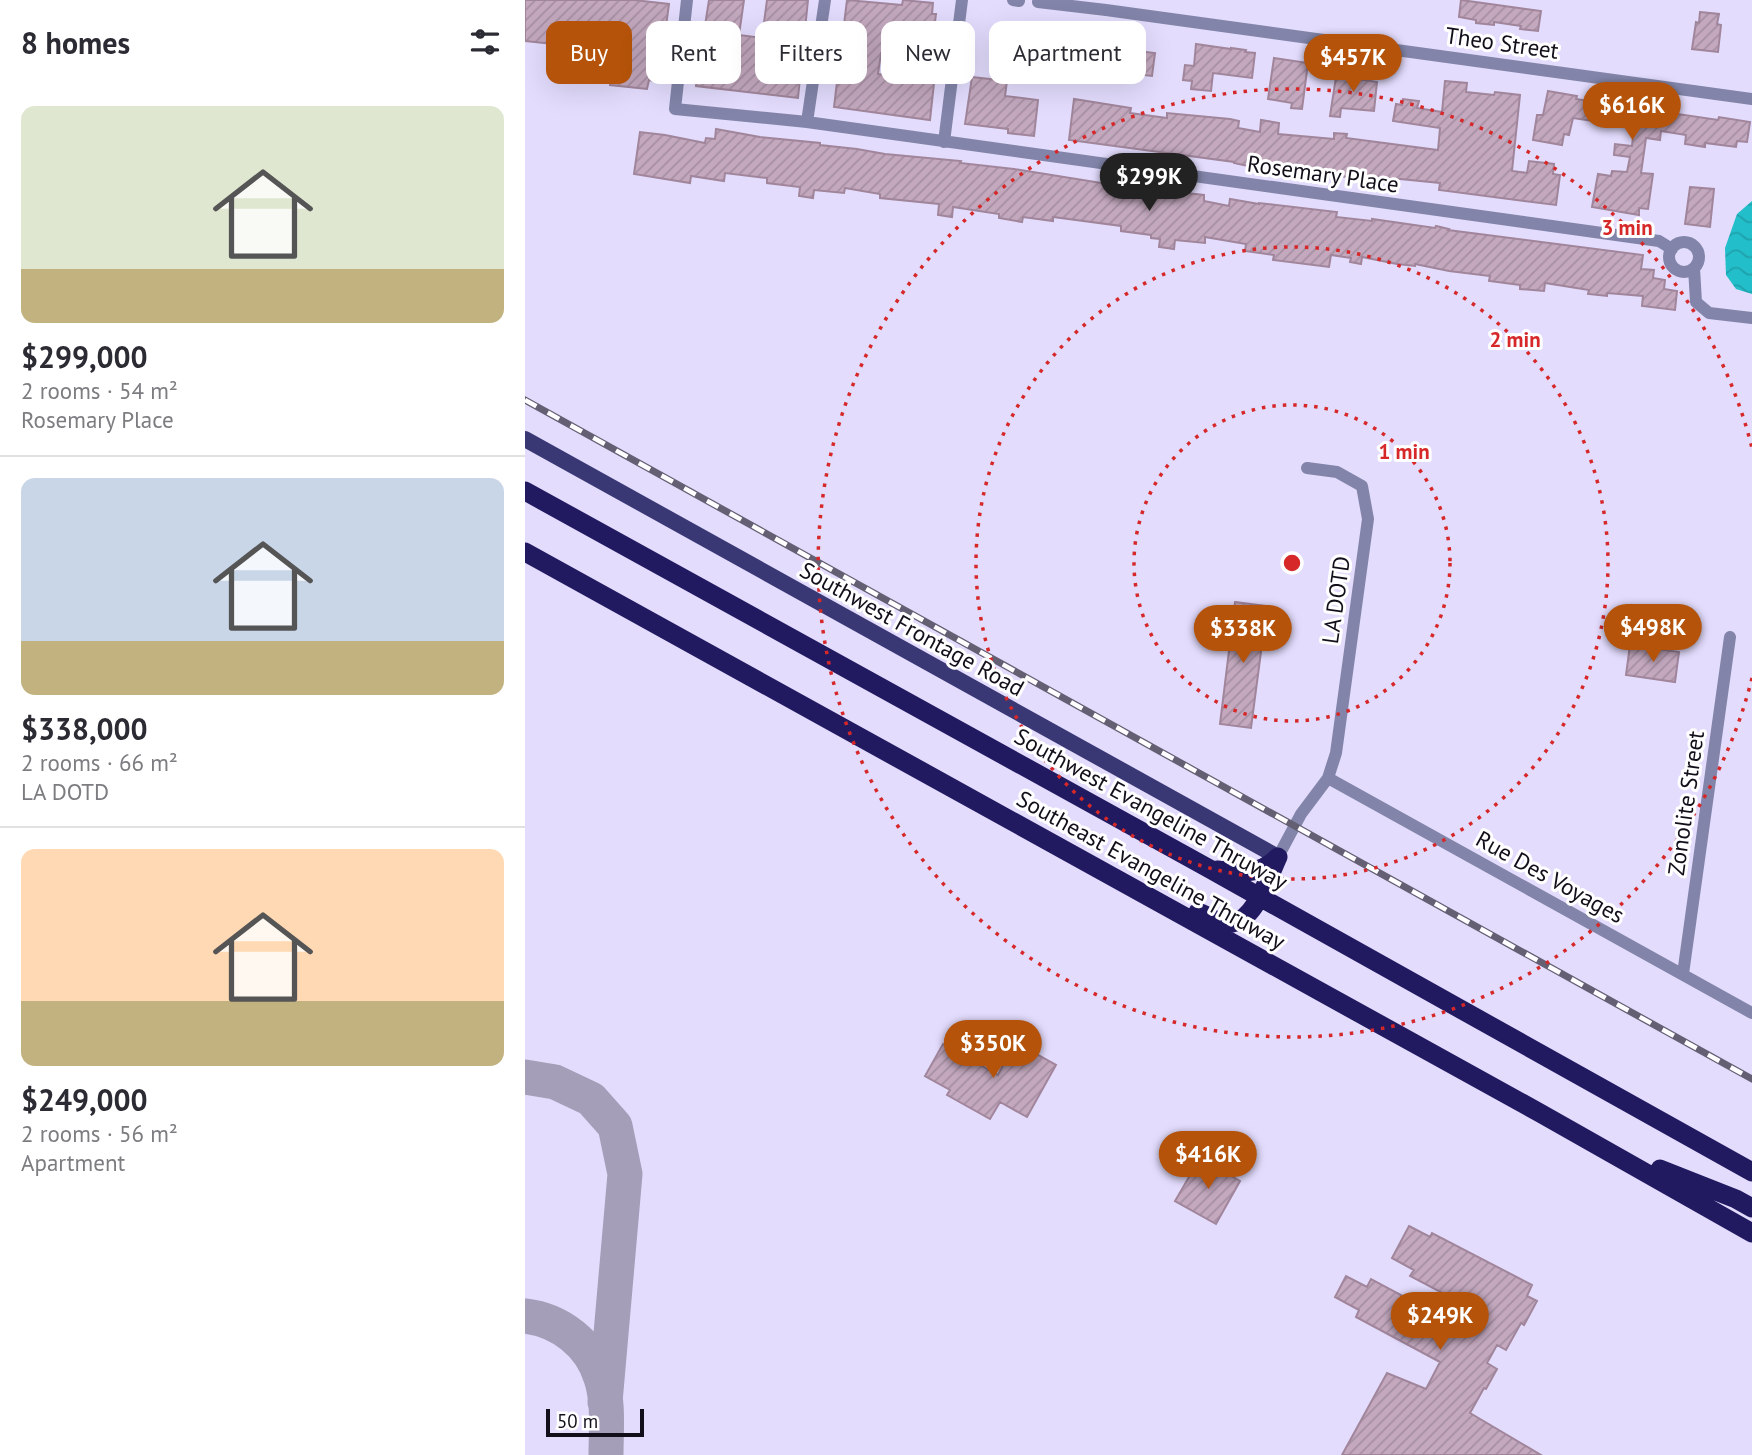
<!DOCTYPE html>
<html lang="en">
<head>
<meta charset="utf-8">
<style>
  :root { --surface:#fff; --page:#f2f2f3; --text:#2b2b33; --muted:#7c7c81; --line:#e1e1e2; --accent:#b45309 }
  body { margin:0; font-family:"PT Sans",sans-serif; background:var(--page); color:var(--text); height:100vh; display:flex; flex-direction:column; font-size:26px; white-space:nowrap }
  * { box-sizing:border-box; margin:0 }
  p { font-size:23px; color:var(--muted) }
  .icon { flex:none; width:38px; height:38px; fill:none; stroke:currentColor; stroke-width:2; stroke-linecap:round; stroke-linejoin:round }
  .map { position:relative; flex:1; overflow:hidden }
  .details { display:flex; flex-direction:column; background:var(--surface); width:525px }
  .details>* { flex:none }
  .top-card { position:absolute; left:21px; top:21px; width:665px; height:63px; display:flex; gap:14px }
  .scale { position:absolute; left:21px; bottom:18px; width:98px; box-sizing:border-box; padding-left:7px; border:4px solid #120f1a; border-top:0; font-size:19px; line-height:24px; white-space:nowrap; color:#120f1a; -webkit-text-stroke:5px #fff; paint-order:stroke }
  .price { position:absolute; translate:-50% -60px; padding:0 16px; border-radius:24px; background:var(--accent); color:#fff; font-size:23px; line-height:46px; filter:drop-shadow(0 2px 4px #0008) }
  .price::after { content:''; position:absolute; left:50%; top:42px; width:21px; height:16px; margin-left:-10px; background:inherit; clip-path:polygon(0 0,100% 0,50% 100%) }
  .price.active { background:#222; color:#fff }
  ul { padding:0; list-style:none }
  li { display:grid; align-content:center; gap:14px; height:371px; padding:0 21px }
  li+li { border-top:2px solid var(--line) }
  li span { display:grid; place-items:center; height:217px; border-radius:14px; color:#555 }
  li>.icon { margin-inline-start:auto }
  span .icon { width:126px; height:126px; fill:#fffc; stroke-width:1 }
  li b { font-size:30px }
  h2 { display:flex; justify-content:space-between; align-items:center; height:84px; padding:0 21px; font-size:30px }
  .pill { padding:0 24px; border-radius:14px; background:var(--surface); box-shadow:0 7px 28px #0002; font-size:24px; line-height:63px }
  .pill.active { background:var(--accent); color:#fff }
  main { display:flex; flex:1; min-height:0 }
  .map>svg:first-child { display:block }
  .water { fill:url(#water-waves) }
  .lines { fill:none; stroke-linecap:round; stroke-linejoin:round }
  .taxiway { stroke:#a49eb8; stroke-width:35 }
  .building { fill:url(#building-hatch); stroke:#a0859b; stroke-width:2; fill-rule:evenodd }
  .minor { stroke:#8285a9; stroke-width:12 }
  .major { stroke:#393875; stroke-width:16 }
  .highway { stroke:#221a61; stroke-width:19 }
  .rail-casing { stroke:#645f73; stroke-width:7 }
  .rail { stroke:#fff; stroke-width:4.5; stroke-dasharray:13; stroke-linecap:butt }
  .ring { fill:none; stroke:#d62828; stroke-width:3.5; stroke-dasharray:3.5 7 }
  .labels { text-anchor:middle; stroke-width:6; stroke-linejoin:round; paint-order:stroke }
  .street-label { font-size:23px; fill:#120f1a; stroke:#fff }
  .centre { fill:#d62828; stroke:#fff; stroke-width:3.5 }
  .ring-label { font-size:21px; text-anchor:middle; font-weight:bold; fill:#d62828; stroke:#fff; stroke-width:6; stroke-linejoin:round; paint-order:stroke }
</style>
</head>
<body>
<main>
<section class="details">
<h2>8 homes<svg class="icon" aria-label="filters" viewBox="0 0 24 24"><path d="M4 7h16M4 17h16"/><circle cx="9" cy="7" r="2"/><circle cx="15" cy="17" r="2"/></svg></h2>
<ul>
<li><span style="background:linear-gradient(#dfe7d0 75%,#c2b280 0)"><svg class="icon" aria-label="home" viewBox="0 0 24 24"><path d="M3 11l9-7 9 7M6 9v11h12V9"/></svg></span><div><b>$299,000</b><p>2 rooms · 54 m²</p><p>Rosemary Place</p></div></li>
<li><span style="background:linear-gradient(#c9d6e8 75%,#c2b280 0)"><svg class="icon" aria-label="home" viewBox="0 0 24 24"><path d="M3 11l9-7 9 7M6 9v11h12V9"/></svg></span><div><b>$338,000</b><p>2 rooms · 66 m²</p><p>LA DOTD</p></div></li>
<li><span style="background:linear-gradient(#ffd9b3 70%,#c2b280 0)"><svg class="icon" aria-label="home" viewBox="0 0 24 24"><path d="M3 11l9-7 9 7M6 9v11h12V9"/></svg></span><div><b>$249,000</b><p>2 rooms · 56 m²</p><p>Apartment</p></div></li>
</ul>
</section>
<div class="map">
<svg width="1227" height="1455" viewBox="0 0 1227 1455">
  <defs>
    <pattern id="water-waves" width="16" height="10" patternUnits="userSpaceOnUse" patternTransform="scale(1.75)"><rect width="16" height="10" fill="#22beca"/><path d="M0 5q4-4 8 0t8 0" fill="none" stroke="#1ea2ad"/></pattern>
    <pattern id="building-hatch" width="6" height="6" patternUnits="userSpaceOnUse" patternTransform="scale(1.75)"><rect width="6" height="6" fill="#c3a8be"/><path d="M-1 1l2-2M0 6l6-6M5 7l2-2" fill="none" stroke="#a68fa3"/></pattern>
  </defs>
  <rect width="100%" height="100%" fill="#e3dcfd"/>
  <path class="water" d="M1227 201V294L1211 289 1201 275 1200 248 1212 214Z"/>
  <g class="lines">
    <path class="taxiway" d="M0 1077 30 1082 66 1099 90 1126 100 1174 80 1402
      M0 1316C35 1320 66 1344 76 1378 84 1402 81 1431 81 1455"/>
  </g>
  <path class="building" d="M0 0H109L144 4 137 57H133L129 81 124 80 122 89 85 85 87 71 92 72 95 46 75 44V49L0 41Z
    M184 0H219L214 35 237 38 242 0H283L273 98 171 86 177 31 179 32Z
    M322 0 377 5 378 0 408 3 407 14H411L407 45 413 46 405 120 309 107ZM356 53 380 56 377 77 353 74Z
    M936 0 1016 11 1013 31 995 29 996 26 969 22V25L951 23V20L934 17Z
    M1175 12 1194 14 1192 24 1196 25 1193 52 1167 49 1171 22 1174 23Z
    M507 31 541 50 524 79 493 63 497 57 494 55Z
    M568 36 589 39 588 48 630 53 627 76 584 71V77L563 74Z
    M671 44 706 49V48L721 50 720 52 730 53 727 78 688 73 686 91 666 89 667 81 658 80 660 65 669 66Z
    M749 58 783 63 777 109 766 108 767 103 743 99Z
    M812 70 822 71 821 77 852 82 849 111 816 108 815 117 805 116Z
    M447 77 482 81 480 96 513 100 509 136 483 133V129L440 124Z
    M920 81 942 83 941 92 969 95 970 92 995 95 987 171 1002 173 1004 161 1029 164 1028 174 1035 175 1031 205 914 190 915 183 845 176 844 180 723 164V166L709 163V162L544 140 549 99 606 108 605 113 642 118V113L705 119 714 121 713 128 735 132 736 120 754 123 753 134 809 139V133L822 134 821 138 913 150 915 128 868 121 871 104 877 105 878 99 894 101 892 108 917 112Z
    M1023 91 1052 96 1051 99 1193 120 1194 117 1225 122 1222 142 1212 141 1211 147 1180 143V147L1160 144 1161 135 1136 131 1135 140 1121 138 1116 173 1128 174 1123 209 1114 208V215L1067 207 1073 174 1086 176 1087 171 1102 172 1105 157 1089 155 1090 144 1107 146 1109 127 1048 118 1044 135 1039 134 1037 145 1008 140 1012 115H1018Z
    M191 129 235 137 295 143V145L332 149 360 154 436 161 435 163 489 169 595 186 679 195V201L704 206 705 199 734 204V203L812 212 811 217 847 221V219L910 228 911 226 924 229 923 230 1118 255 1116 269 1129 270 1128 278 1140 280 1139 289 1152 291 1150 310 1117 306 1118 296 1082 293V296L1063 294 1064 290 1020 283 1019 291 995 289V285L964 281 965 276 924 271 890 264V266L872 264 837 257 836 264 825 262 826 258 806 255 804 267 748 260 749 255 720 251 721 244 680 237V243L650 240 649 249 634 247 635 239 626 238V235L596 231V226L528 217V221L498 217 497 222 474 218V214L428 207 427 217 413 215 414 204 355 198V194L320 188 319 193 289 190 288 198 274 196 275 187 242 183V178L200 173 199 181 166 176 165 183 109 174 115 132 140 135 180 143 181 138 190 139Z
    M1165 187 1189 189 1185 227 1160 224Z
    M710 602 742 606 726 728 695 724Z
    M1105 645 1154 652 1150 682 1101 675Z
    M490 1042 531 1065 502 1117 475 1102 465 1119 422 1095 425 1090 400 1076 418 1044 473 1075Z
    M675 1158 715 1181 691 1224 650 1201Z
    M884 1226 905 1237 907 1233 1007 1285 1002 1296 1012 1301 999 1325 996 1323 981 1350 972 1345 962 1363 972 1369 961 1389 959 1388 945 1413 1016 1455H817L862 1373 901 1389 915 1362 831 1317 834 1310 810 1297 821 1276 842 1287 846 1279 917 1317 927 1298 885 1276 889 1270 867 1258Z"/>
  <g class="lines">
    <path class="minor" d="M162 0 150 109 282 122 1134 241 1147 249
      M488 0 494 1
      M513 2 581 10 1227 99
      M282 122 300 0
      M419 142 437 0
      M1144 257a15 15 0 1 1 30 0a15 15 0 1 1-30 0Z
      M1169 268 1171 302 1184 313 1227 318
      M803 778 1227 1013
      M753 857 776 814 803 778 811 753 843 519 837 486 812 472 782 468
      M1158 974 1205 637"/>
    <path class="major" d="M0 439 753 857"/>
    <path class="highway" d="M0 491 683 868 1227 1172
      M0 552 1015 1113 1227 1233
      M692 870C715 873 735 875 752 858
      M673 912C684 916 693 924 705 923 729 923 744 876 753 857
      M1135 1169 1211 1199 1227 1208"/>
    <g class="rail-casing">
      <path id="rail" d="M0 400 1227 1079"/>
    </g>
    <use href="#rail" class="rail"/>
  </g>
  <g class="ring">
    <circle cx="767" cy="563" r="158"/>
    <circle cx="767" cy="563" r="316"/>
    <path d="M1227 678A474 474 0 1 1 1227 448"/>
  </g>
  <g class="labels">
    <g class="street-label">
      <text transform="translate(977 43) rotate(8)" y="8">Theo Street</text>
      <text transform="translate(798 174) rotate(8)" y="8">Rosemary Place</text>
      <text transform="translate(811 600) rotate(-82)" y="8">LA DOTD</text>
      <text transform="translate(387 629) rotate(29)" y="8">Southwest Frontage Road</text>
      <text transform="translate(1161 803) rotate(-82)" y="8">Zonolite Street</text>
      <text transform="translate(626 809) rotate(29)" y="8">Southwest Evangeline Thruway</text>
      <text transform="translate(626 870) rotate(29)" y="8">Southeast Evangeline Thruway</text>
      <text transform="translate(1025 877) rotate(29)" y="8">Rue Des Voyages</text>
    </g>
  </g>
  <circle cx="767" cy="563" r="10" class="centre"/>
  <g class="ring-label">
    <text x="1102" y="235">3 min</text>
    <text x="990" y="347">2 min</text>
    <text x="879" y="459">1 min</text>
  </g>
</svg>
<div class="scale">50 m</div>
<b class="price" style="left:828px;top:94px">$457K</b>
<b class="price" style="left:1107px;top:142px">$616K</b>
<b class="price active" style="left:624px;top:213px">$299K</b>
<b class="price" style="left:1128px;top:664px">$498K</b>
<b class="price" style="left:718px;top:665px">$338K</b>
<b class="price" style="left:468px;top:1080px">$350K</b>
<b class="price" style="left:683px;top:1191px">$416K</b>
<b class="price" style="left:915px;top:1352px">$249K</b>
<div class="top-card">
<a class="pill active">Buy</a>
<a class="pill">Rent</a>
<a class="pill">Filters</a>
<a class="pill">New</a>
<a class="pill">Apartment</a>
</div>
</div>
</main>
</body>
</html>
